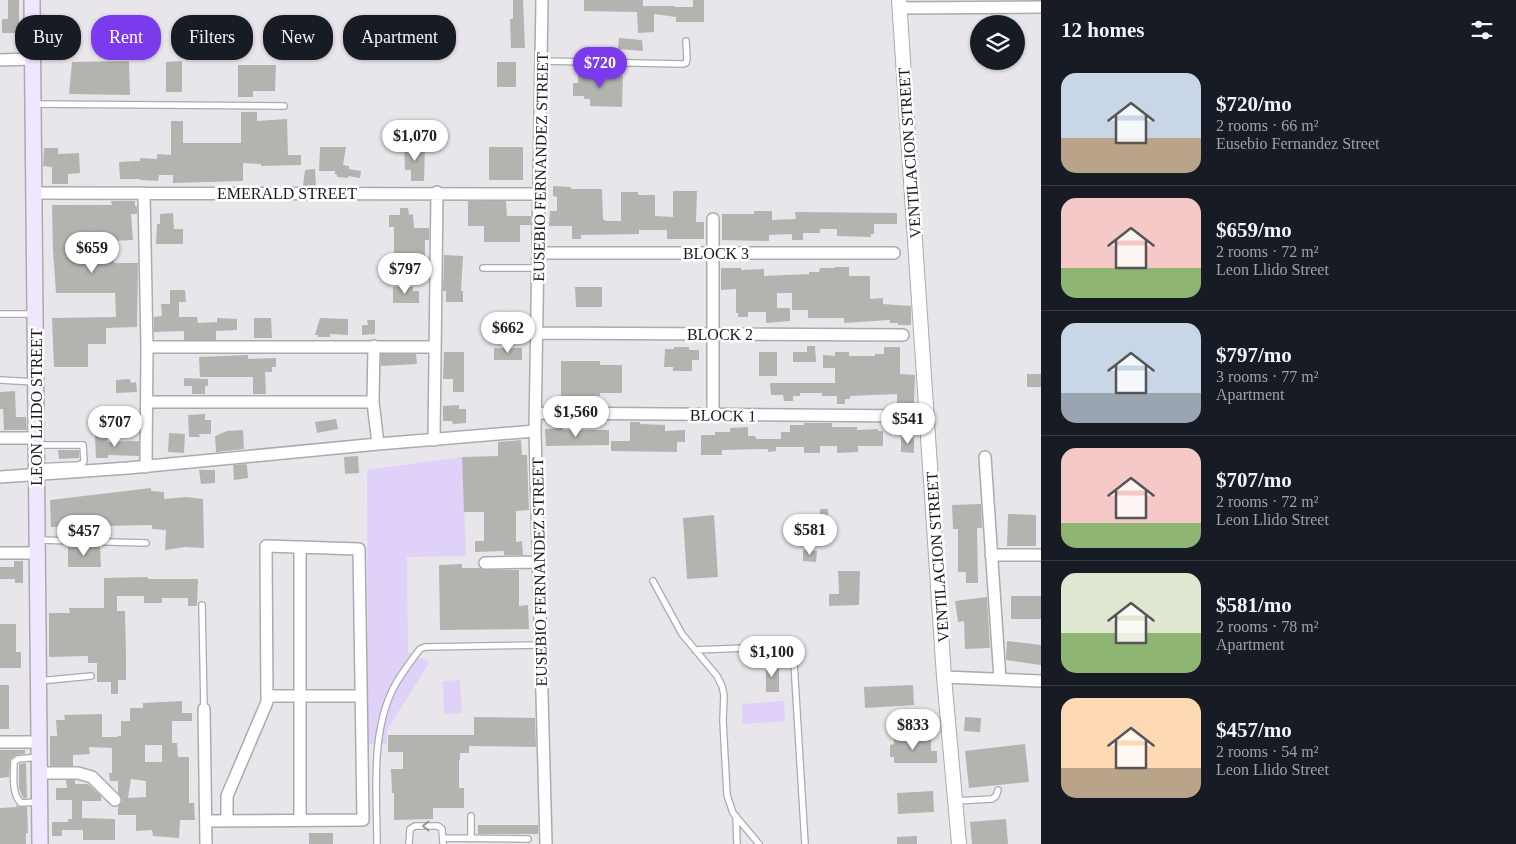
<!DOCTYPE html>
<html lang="en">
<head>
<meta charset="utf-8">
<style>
  :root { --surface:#171b24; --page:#20242c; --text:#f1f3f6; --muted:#9ea1a6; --line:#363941; --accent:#7c3aed }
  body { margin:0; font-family:Georgia,serif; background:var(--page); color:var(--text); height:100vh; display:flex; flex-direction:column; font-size:19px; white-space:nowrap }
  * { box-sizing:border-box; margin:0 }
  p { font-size:16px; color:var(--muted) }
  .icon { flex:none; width:28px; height:28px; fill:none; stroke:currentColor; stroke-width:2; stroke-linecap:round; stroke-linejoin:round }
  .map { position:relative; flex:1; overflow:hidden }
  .drawer { display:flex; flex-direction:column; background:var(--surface); width:475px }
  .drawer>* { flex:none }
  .top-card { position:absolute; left:15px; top:15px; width:475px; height:45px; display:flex; gap:10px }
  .tools { position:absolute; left:970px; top:15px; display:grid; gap:10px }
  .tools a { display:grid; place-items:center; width:55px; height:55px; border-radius:50%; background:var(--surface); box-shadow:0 1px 4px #0004; font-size:25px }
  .price { position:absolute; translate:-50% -42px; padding:0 11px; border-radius:18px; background:#fff; color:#222; font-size:16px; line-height:32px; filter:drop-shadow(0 1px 2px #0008) }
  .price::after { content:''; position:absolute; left:50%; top:30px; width:15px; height:11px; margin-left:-8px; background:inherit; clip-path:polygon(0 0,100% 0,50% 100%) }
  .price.current { background:var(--accent); color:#fff }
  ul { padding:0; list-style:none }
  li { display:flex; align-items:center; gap:15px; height:125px; padding:0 20px }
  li+li { border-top:1px solid var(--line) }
  li span { display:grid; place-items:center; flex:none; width:140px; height:100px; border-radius:15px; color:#555 }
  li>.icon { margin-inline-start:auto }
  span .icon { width:60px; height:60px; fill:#fffc; stroke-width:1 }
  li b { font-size:21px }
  h2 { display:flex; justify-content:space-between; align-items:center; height:60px; padding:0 20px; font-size:21px }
  .pill { padding:0 18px; border-radius:20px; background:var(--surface); box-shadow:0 1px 4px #0004; font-size:18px; line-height:45px }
  .pill.current { background:var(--accent); color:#fff }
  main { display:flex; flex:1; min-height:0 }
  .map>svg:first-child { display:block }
  .green { fill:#e0d1f9 }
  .building { fill:#b3b4b0; fill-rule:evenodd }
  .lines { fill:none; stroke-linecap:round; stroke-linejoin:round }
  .service-casing { stroke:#abaaae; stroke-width:8 }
  .minor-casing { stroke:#abaaae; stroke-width:14 }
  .tertiary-casing { stroke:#abaaae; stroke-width:16 }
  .secondary-casing { stroke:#abaaae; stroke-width:18 }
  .service { stroke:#fff; stroke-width:5.5 }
  .minor { stroke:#fff; stroke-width:11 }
  .tertiary { stroke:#fff; stroke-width:14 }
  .secondary { stroke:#f0e6ff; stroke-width:15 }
  .oneway { stroke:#989898 }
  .labels { text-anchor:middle; stroke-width:5; stroke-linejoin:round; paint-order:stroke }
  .street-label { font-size:16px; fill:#1b1a1b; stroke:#fff }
</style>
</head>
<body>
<main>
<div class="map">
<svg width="1041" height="844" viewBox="0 0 1041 844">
  <rect width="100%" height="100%" fill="#e8e6ea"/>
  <path class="green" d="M462 457 466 556 407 557 408 652 430 662 387 730V744H368L367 470Z
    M460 680 462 713 444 714 443 681Z
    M784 701 785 721 743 724 742 704Z"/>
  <path class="building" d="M8 0H19V33H2V19H8Z
    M513 0H523L525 48H511L510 19H513Z
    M584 0H643V6H675V7H693V0H704V22H676V17L654 14V32L638 33 637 12 584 11Z
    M619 38 642 40 643 51 618 49Z
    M129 61 130 95 69 94 72 62Z
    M182 61V92H166V62Z
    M497 62H516V87H497Z
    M238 65H276L275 91H253V97H238Z
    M580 71H597V75H600L623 76 622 107 590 106V99H584V96H573V83H578V72Z
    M241 112H257V121L287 119 288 155H301V165L261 166V164L243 163V181L173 183V175H159L158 181 140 180V179H120L119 162 140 161V158L157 159V154L171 155V121H183V143H241Z
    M404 146 425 147 424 181H411V170H405Z
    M320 147H346L343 165 349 166V169L361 171 360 178 348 176V178L337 177V175L335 174V171H319Z
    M489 147H523V180H489Z
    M44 148H58V154L79 153 80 173 68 174V184H52V167L43 166Z
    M315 169 316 186H303L305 170Z
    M553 186 571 187V189H602L603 219 606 221H621V192H638V195H655V216L673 217V191H697L696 222H704V239H667V230H639V234L581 235V239H572V226H549L550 211H557V197L553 196Z
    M111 201H135V206L137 207V214H131L133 240 112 241 114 263H138L137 327 106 328V344H88V367H54L52 318 116 317 115 293H56L53 250 52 205H112Z
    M468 201H506L507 216H531V225H520V242H484V226H468Z
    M400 208H408L409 215 413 214 414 228H429V240H425V258H429V270H413V258H394V227H389V215H400Z
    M754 211H772V220L796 219 795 212 897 213V224H874V234H871V237L837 236V229H820V233H803V240H792V234L769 235V241L722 240V214H754Z
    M173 213 174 229H183V244H156L157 224H160V214Z
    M444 255 463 256 461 291H463V302H446V291H443Z
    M835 267H849V276H870V299L883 298V304L911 306V325H898V323H890V320L844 323V318H808V310H792V293H777V308H790V321L766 323V312H748V317H738V313H736V289L721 290V268H741V270L764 269V276L809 274V272H819L820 268H835Z
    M393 287H413V291H419V303H393Z
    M575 287H602V307H576Z
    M170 290H185L186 302H179V317H197L198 323 217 322V318L237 319V330L216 331V340H184V331L154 332V317L162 316 161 304H170Z
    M254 318H271L272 338H254Z
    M320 318 348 319V335L330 334V337H318V335H315Z
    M367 320H375V334L362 335V325H368Z
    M807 346H815L816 362H793V352H807Z
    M674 347H689V350H699V360H692V371H673V367H664L665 349H674Z
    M884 347H900V374L915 375 914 403H897V394L850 396V399H845V404H837V396H822V393H800V396H793V401H784L783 395H771L770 383H835V368H823V355L835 356V352H849V356H875V354H884Z
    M494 348H522V360H494Z
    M444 352H464V392H453V379H443Z
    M759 352H777V376H759Z
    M381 354H416L417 364 381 366Z
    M248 355V359L276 358V367H272V372H265L266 394H253V377H200L199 357Z
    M561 361H600V365H622V393H600V396H561Z
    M1027 374H1041V387H1027Z
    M184 378 208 379V386H205V394H192V386H184Z
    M130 379 131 383 136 382 137 392 116 393V380Z
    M15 391 16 417H26L27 430H4L3 409H0V392Z
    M459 405V409H466V423L453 424 452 421H443V406Z
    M205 414V420H211V434H199L200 437H189L188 415Z
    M336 419 338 429 317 433 315 422Z
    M630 422H640V424L665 425V431L685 430V442H677V452L611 451V441H630Z
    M804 423H832V427H857V430L878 429V431H883V446H858V452L837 453V446H820V453H804V447H776V451L768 452V449L722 450V455H701V435H715V432H730V428L748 427V436H755L756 439H781V432H790V425H804Z
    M563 428V430H609V445L546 446 545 429Z
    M243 430 244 449 216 452 215 436 227 431Z
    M169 433 185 434 184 453 168 452Z
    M95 436H107V442L139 441V456L108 455V458H96Z
    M901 437 914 438V453L901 452Z
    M521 440 522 455H527L529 510 516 511V542L522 541 523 555H504V551L475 552V541H484V512H464L462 457 498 456V442Z
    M58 450H79V458L59 459Z
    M358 456 359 473 345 474 344 457Z
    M245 464 247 465 248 478 234 480 233 465Z
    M199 470H215V483L201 484Z
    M151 488V491L164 492V499L186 497 203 499 204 548 185 547 165 550 166 530 152 529V525L51 527 50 500Z
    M981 504 982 528H977L978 583H966V572H958V529H953L952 505Z
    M820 509H828V524H820Z
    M1008 514 1036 515V546H1007Z
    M714 515 718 577 687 579 683 518Z
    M802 518 818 519V531L801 530Z
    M68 546H100L101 567H68Z
    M803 550 817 551 816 562 803 561Z
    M14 561H23V583H15V579H0V567H14Z
    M462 564V568H480L485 570H519V606L528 605 529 629 440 630 439 565Z
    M838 571H860L859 605 829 606V594H839Z
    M148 577V579H198L197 606H188V598H162V603H144V596H117V611H125L126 655V680H118V694H111V682H97V663H88V656L49 657V613H70L69 608H104V578Z
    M1011 596H1041V619H1011Z
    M987 597 990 648 965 649 964 621 958 622 955 601Z
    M0 624H16V652H21V668H0Z
    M1007 641 1041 645V665L1006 660Z
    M766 663H779V692H766Z
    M0 685H9V729H0Z
    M913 685 914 705 865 708 864 687Z
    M182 701V713H192V721H172V743H177L178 757H189V803H194L195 820H180L179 838 153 836 152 830 136 831V815H118V807L122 802V799L118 793V781H110L109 773H112V748L89 747 90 754 73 755V766H50V736H57L56 720H65L64 715 102 714V737H118V736H121V721H130V708H143V703ZM145 745H162V762H145ZM131 779 146 781V797L128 798Z
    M474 717 535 718 536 747 469 746V753H460V760H459V788H464V808H433V819L394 820V793H392L391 769H403V752H388V735H474Z
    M965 717 981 718 980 732 964 731Z
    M894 738H931V751H937V763H894V757H890V745L894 744Z
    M1025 744 1029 782 969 788 965 751Z
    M0 750H25V754L16 755 10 760 9 777 0 778Z
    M26 763 27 798H23L19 788V764Z
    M66 780H75V784H88L101 796V801H82V818L115 819V840H83V830H62V836H52V822H68V819H72V800H56V788H67Z
    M933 791 934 812 898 814 897 793Z
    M16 805 19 807H27L28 833H26V844H0V808L16 807Z
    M1006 819 1008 844H972L970 822Z
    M478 825H538V834H478Z
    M309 833H333V844H309Z
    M917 836V844H897V837Z"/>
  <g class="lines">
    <g class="service-casing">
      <path id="service" d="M541 61 683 64 686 63 687 60 686 41
        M33 104 284 106
        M483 268H538
        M0 314H35
        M0 380 35 382
        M36 467 78 465 83 463 84 461 83 445H38
        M39 540 146 543
        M653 581 682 634 717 676 722 686 724 695 723 721 727 795 733 813 759 844
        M202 605 204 709
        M695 650 793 646 805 844
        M39 681 91 676
        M955 801 992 799 996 796 998 790
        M38 802 21 803C11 793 14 775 14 762L18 759 39 757
        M471 816V839
        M736 816 737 844
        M443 838 528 839
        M377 844C377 794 370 733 394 687 401 674 411 661 420 649L425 647 540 645
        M409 844 410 829 415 826H438L442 829 443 844"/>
    </g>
    <g class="minor-casing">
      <path id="minor" d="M542 0 535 431 546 844
        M899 8 1041 7
        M0 60 32 59
        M34 193 539 194
        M144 193 147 347 146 467
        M713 219V415
        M539 253H894
        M537 333 903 335
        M374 346 373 402 378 444
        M147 347H434
        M147 402H373
        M535 413 911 416
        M0 438H36
        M434 440 437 192
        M985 457 1000 679
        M0 477 128 468 378 444 535 431
        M300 547V820
        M0 553H37
        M991 555H1041
        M485 563 538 562
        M944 677 1041 681
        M268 696H361
        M204 709 206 844
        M0 742H40
        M39 773H78L92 777 115 800
        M206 821 363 820 359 549 266 546 267 702 227 796V821"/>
    </g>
    <g class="tertiary-casing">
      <path id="tertiary" d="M899 0 944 677 959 844"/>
    </g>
    <g class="secondary-casing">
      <path id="secondary" d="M32 0 40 844"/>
    </g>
    <use href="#service" class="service"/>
    <use href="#minor" class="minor"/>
    <use href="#tertiary" class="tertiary"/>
    <use href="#secondary" class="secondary"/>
  </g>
  <defs><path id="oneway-chevron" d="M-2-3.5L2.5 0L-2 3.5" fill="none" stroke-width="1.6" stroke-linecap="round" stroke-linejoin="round" transform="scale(1.25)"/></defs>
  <use class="oneway" href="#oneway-chevron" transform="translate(426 826) rotate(180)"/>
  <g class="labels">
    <g class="street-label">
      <text transform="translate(909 153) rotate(-94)" y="6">VENTILACION STREET</text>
      <text transform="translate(540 167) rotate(-89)" y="6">EUSEBIO FERNANDEZ STREET</text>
      <text x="287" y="199">EMERALD STREET</text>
      <text x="716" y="259">BLOCK 3</text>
      <text x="720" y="340">BLOCK 2</text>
      <text transform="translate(36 407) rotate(-90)" y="6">LEON LLIDO STREET</text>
      <text transform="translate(723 415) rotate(1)" y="6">BLOCK 1</text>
      <text transform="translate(937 557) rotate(-94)" y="6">VENTILACION STREET</text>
      <text transform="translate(539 572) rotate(-91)" y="6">EUSEBIO FERNANDEZ STREET</text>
    </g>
  </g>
</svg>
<div class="tools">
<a><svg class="icon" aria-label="layers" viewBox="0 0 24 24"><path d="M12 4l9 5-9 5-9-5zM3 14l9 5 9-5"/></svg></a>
</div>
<b class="price current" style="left:600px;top:89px">$720</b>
<b class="price" style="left:415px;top:162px">$1,070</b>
<b class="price" style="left:92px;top:274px">$659</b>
<b class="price" style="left:405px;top:295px">$797</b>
<b class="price" style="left:508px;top:354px">$662</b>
<b class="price" style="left:576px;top:438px">$1,560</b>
<b class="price" style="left:908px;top:445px">$541</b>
<b class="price" style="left:115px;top:448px">$707</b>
<b class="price" style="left:810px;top:556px">$581</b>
<b class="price" style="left:84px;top:557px">$457</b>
<b class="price" style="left:772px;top:678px">$1,100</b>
<b class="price" style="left:913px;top:751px">$833</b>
<div class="top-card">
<a class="pill">Buy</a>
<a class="pill current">Rent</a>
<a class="pill">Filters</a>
<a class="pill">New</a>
<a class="pill">Apartment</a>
</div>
</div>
<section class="drawer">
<h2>12 homes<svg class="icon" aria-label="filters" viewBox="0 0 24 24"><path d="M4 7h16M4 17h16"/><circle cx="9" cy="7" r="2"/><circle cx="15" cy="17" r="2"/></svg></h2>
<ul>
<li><span style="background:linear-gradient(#c9d6e8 65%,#b9a48a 0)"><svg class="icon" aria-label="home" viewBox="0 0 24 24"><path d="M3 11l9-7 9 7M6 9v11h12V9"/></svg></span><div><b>$720/mo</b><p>2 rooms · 66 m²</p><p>Eusebio Fernandez Street</p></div></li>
<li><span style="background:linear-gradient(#f6c9c9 70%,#8fb573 0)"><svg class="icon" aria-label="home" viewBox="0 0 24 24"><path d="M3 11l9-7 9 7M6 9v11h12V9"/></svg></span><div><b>$659/mo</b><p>2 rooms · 72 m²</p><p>Leon Llido Street</p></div></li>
<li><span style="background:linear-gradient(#c9d6e8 70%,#9aa5b1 0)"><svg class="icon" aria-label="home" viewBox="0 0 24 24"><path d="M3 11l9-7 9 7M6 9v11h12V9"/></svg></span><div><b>$797/mo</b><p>3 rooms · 77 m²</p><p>Apartment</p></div></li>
<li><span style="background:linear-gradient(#f6c9c9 75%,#8fb573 0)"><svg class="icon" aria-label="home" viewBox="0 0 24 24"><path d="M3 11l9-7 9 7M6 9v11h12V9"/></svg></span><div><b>$707/mo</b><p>2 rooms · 72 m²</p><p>Leon Llido Street</p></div></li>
<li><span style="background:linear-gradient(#dfe7d0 60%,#8fb573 0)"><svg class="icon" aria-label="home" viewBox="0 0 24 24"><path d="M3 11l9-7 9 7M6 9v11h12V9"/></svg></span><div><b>$581/mo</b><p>2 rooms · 78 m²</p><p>Apartment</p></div></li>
<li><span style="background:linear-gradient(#ffd9b3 70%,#b9a48a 0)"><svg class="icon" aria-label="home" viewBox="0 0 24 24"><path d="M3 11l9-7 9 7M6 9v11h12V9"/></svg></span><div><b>$457/mo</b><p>2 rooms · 54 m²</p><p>Leon Llido Street</p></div></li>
</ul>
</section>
</main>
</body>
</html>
